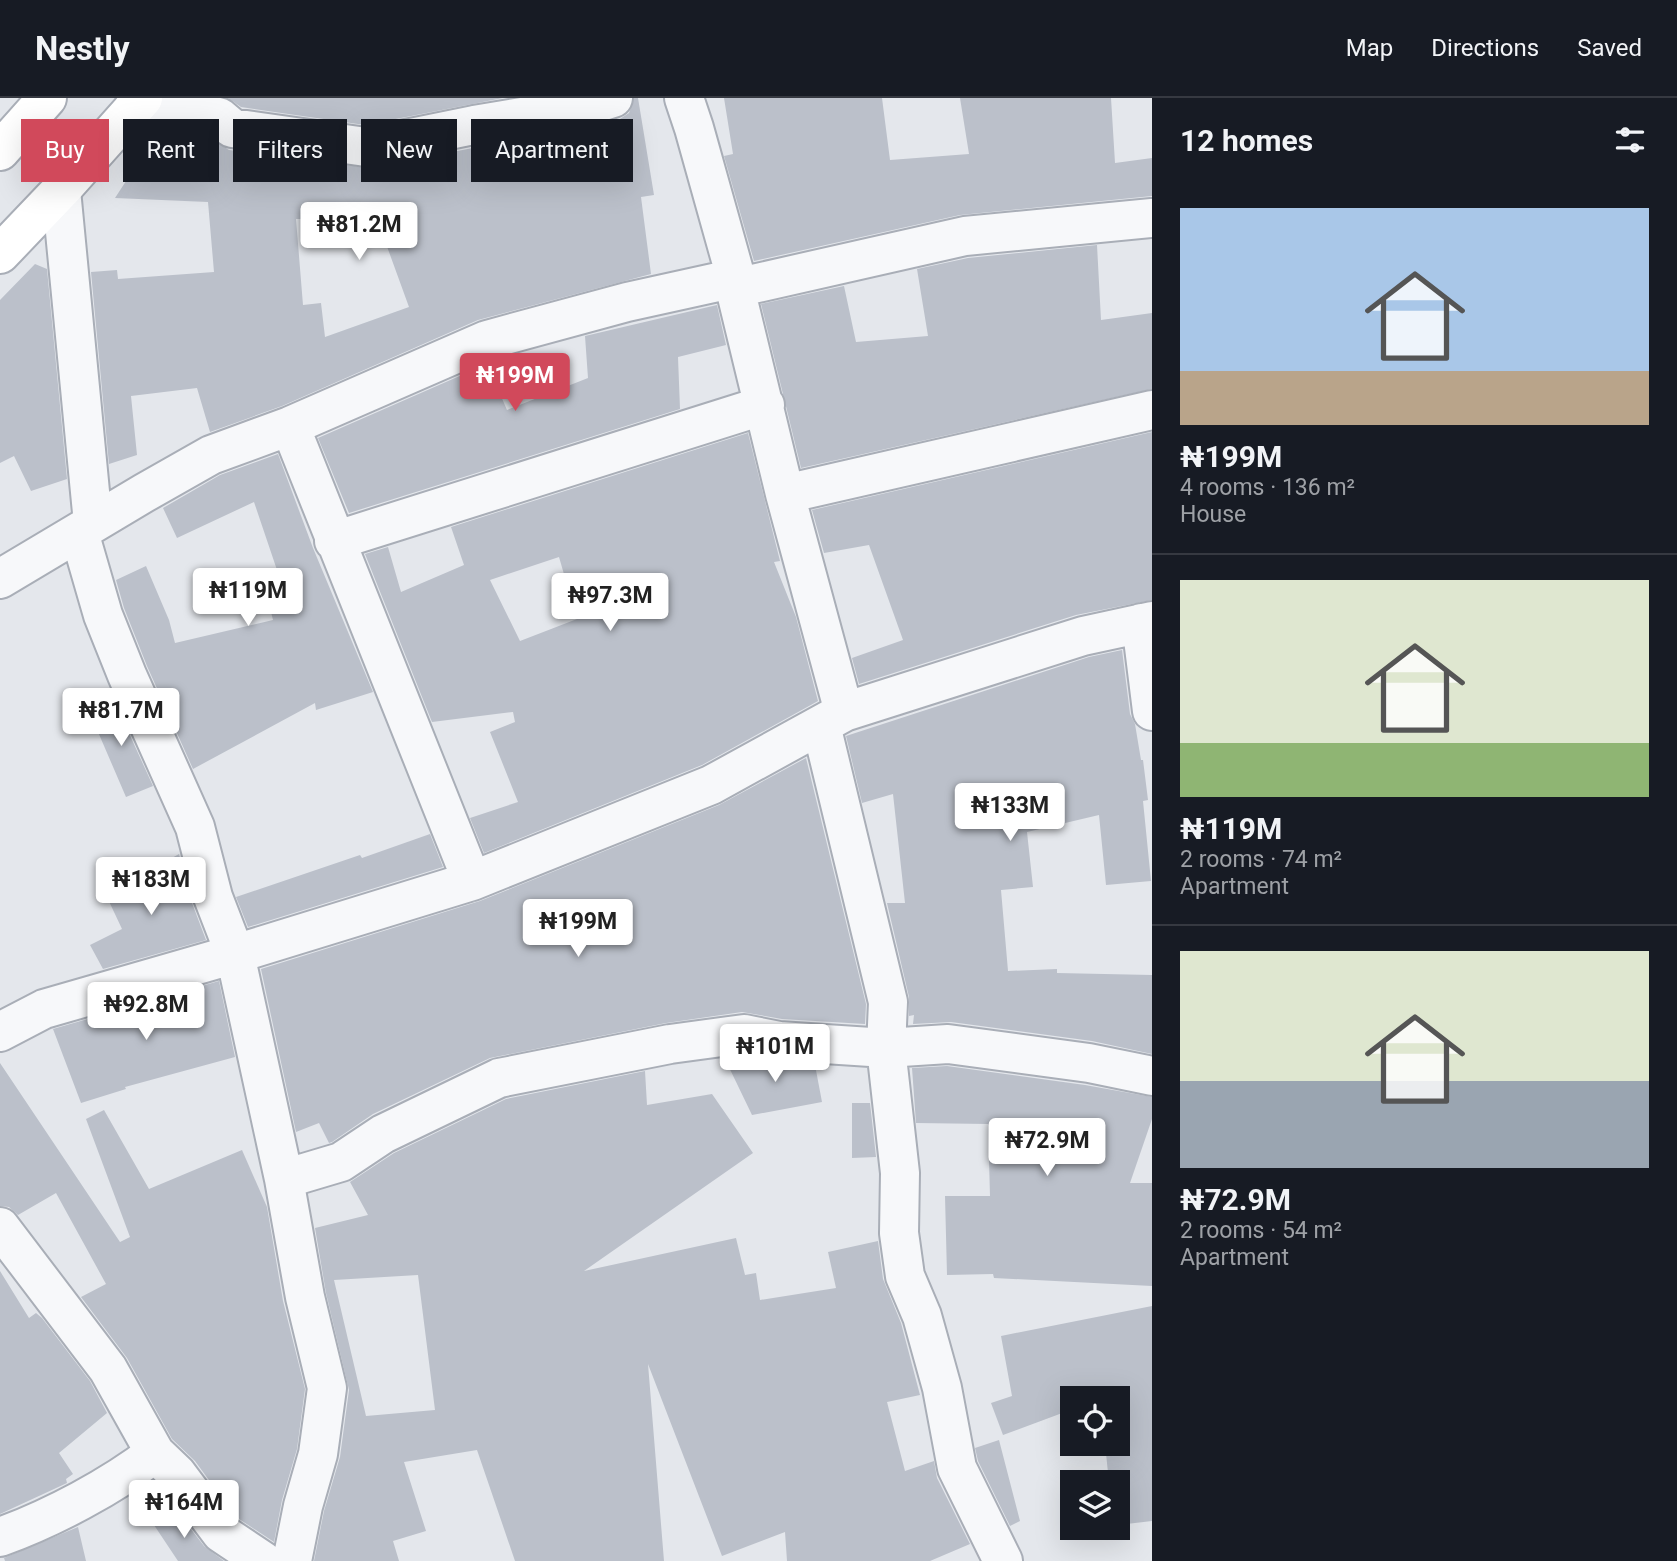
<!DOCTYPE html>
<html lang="en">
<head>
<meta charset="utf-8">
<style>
  :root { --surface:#171b24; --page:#242831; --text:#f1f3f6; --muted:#9ea1a6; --line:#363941; --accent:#d1495b }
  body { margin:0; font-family:Roboto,sans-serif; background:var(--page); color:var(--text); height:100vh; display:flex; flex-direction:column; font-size:26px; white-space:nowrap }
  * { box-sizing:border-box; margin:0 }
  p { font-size:23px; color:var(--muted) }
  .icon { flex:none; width:38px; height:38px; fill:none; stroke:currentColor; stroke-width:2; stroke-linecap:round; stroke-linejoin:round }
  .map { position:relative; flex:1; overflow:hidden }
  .details { display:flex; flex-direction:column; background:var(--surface); width:525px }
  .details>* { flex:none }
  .banner { position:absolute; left:21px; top:21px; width:665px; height:63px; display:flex; gap:14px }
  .fabs { position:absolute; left:1060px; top:1288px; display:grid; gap:14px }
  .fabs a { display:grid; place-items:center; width:70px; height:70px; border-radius:0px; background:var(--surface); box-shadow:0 7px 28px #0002; font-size:35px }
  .price { position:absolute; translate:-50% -60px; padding:0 16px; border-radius:7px; background:#fff; color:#222; font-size:23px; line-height:46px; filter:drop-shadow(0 2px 4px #0008) }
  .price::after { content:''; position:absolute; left:50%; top:42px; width:21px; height:16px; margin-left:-10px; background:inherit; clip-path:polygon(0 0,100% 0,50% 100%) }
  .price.on { background:var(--accent); color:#fff }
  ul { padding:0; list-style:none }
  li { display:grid; align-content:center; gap:14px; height:371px; padding:0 28px }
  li+li { border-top:2px solid var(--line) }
  li span { display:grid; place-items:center; height:217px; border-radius:0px; color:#555 }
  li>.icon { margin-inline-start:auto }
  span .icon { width:126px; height:126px; fill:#fffc; stroke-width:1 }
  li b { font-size:30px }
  h2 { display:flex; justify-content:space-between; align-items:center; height:84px; padding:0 28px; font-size:30px }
  .pill { padding:0 24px; border-radius:0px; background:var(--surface); box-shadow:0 7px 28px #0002; font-size:24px; line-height:63px }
  .pill.on { background:var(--accent); color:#fff }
  header { display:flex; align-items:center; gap:42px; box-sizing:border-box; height:98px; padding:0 35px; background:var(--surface); border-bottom:2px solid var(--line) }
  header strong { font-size:33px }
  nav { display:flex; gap:38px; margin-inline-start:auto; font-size:24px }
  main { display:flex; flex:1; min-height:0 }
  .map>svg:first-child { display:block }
  .building { fill:#bbc0ca; fill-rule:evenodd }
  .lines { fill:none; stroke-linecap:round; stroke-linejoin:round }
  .street-casing { stroke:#a9aeb7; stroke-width:42 }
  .secondary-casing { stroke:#a9aeb7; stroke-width:42 }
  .street { stroke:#f7f8fa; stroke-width:38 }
  .secondary { stroke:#fff; stroke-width:38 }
</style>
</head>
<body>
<header>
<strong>Nestly</strong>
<nav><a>Map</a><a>Directions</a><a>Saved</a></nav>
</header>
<main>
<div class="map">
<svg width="1152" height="1463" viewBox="0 0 1152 1463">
  <rect width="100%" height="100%" fill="#e4e7ec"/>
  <path class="building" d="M228 0H503L365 27 241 9Z
    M634 0H638L654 97 641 99 651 176 478 222 282 308 210 334 197 290 131 298 137 357 109 366 91 174 117 172 118 181 214 174 208 104 115 100 158 34 210 40 229 52 370 70 478 49 594 29 620 21 629 15ZM296 121H377L409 209 325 239 321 205 303 207Z
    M724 0H882L890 62 969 56 960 0H1111L1115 65 1152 60V98L960 117 754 163 724 58 733 56Z
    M1097 147 1101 222 1152 215V291L801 370 761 206 844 188 856 244 928 238 917 171 968 160Z
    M35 166 47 171 67 381 31 393 14 358 0 365V202Z
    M717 207 726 247 678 259 680 311 349 415 318 340 487 266 507 312 588 280 585 238Z
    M1152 334V502L1076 517 859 586 852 560 903 542 869 447 824 455 812 412Z
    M748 335 780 463 774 464 796 519 818 603 702 667 484 755 470 720 518 704 490 634 515 624 513 614 432 624 365 456 388 449 401 494 464 467 451 429ZM559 459 577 521 520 543 490 482Z
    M278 356 313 450 373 594 316 612 315 605 193 671 147 568 124 510 116 482 146 468 169 522 175 545 273 522 266 494 277 492 272 473 277 472 254 404 177 440 163 410 220 377Z
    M1122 552 1130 616 1135 626 1141 662H1143L1148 702 1143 703 1151 783 1106 787 1099 717 1027 734 1033 789 1001 792 1008 873 1057 871V875L1152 877V956L1092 943 951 924 913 926 914 917 909 918V899L887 805H905L893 696 862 705 846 638 1089 559Z
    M113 600 153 688 126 699 89 613Z
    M806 660 866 906 865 926 782 921 742 914 666 925 490 960 373 1016 332 1044 329 1045 319 1025 296 1034 261 871 480 803 719 707Z
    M430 736 443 769 248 829 236 799 360 757 362 760Z
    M179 756 192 805 206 842 103 871 90 847 122 831 106 797Z
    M219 883 235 959 125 989 126 991 81 1005 53 931Z
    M743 958 777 965 815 967 822 1004 752 1017 725 961Z
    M0 965 120 1144 130 1139 86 1021 104 1012 149 1091 242 1052 267 1109 283 1203 305 1291 297 1351 282 1402 274 1444 236 1419 195 1363 172 1341 127 1260 81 1199 106 1186 56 1095 18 1117 9 1109 0 1108Z
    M947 968 1085 987 1152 999V1021L1130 1085H1152V1188L994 1180 993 1176 947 1177 945 1098H990L988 1026 916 1025 912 970Z
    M645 973 647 1007 712 996 753 1055 584 1173 736 1140 745 1177 756 1175 760 1202 836 1190 828 1154 878 1143 883 1181 901 1225 920 1297 887 1304 905 1373 934 1363 937 1380 970 1446 930 1463H787L785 1434 722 1458 648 1266 664 1463H515L477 1352 404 1364 426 1433 393 1443 399 1463H314L324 1413 340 1359 349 1292 326 1195 315 1130 368 1117 350 1084 394 1055 506 1001ZM418 1177 435 1312 366 1318 334 1182Z
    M852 1005H870L876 1059 852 1060Z
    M0 1173 29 1220 36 1215 42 1220 90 1283 107 1315 59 1355 73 1376 66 1381 67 1385 0 1416Z
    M1152 1208V1423L1118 1427V1384H1109L1105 1346H1118V1300H1073V1311L1003 1337 991 1305 1012 1298 1001 1238Z
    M999 1342 1020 1423 1010 1428 978 1363 975 1350Z
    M177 1413 204 1448 224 1463H178L154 1427Z
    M78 1429 86 1463H5L4 1460Z"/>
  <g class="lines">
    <g class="street-casing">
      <path id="street" d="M684 0 694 30 736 180 735 190 785 396 844 614
        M134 9 219 19 232 30 366 49 474 27 588 8 613 0
        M61 92 93 425
        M735 190 965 138 1152 120
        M290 328 472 783
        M785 396 1152 312
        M79 434 103 517 127 577 195 729 213 799 235 856 284 1081 305 1199 327 1290 318 1356 303 1408 292 1463
        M334 443 765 307
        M0 481 144 395 211 357 290 328 487 242 627 204 736 180
        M1141 525 1152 613
        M821 627 888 904 886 950 948 946 1089 965 1152 978
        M0 934 44 911 235 856 472 783 711 687 844 614 1083 538 1152 523
        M284 1081 341 1064 383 1036 499 980 670 946 744 936 779 943 886 950 900 1075 899 1135 905 1178 922 1218 942 1290 957 1370 1003 1463
        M0 1129 108 1271 155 1355 177 1376 221 1435 263 1463
        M0 1439C52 1420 111 1389 155 1355"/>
    </g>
    <g class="secondary-casing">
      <path id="secondary" d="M0 53 47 0
        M0 156 61 92 143 0"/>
    </g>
    <use href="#street" class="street"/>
    <use href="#secondary" class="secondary"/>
  </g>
</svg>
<div class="fabs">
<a><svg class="icon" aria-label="locate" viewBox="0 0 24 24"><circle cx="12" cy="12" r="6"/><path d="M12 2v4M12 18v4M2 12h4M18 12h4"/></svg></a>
<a><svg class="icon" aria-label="layers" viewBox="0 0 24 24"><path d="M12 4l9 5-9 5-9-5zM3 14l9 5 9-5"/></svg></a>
</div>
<b class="price" style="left:359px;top:164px">₦81.2M</b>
<b class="price on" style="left:515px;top:315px">₦199M</b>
<b class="price" style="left:248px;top:530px">₦119M</b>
<b class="price" style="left:610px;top:535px">₦97.3M</b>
<b class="price" style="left:121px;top:650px">₦81.7M</b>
<b class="price" style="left:1010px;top:745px">₦133M</b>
<b class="price" style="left:151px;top:819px">₦183M</b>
<b class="price" style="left:578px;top:861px">₦199M</b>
<b class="price" style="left:146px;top:944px">₦92.8M</b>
<b class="price" style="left:775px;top:986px">₦101M</b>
<b class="price" style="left:1047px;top:1080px">₦72.9M</b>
<b class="price" style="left:184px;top:1442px">₦164M</b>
<div class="banner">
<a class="pill on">Buy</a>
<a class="pill">Rent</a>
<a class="pill">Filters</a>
<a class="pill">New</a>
<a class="pill">Apartment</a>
</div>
</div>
<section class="details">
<h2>12 homes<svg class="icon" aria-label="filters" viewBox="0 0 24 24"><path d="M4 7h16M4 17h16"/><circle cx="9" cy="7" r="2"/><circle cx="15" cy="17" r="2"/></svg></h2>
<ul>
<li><span style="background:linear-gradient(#a9c7e8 75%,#b9a48a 0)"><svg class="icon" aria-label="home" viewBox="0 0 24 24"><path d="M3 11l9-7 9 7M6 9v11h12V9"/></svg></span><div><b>₦199M</b><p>4 rooms · 136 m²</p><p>House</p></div></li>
<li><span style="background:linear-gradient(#dfe7d0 75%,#8fb573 0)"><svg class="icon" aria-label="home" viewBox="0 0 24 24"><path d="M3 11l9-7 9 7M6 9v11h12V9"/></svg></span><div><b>₦119M</b><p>2 rooms · 74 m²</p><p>Apartment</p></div></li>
<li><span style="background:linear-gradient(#dfe7d0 60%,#9aa5b1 0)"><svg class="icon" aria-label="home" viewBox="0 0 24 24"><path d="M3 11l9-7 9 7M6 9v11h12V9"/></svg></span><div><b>₦72.9M</b><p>2 rooms · 54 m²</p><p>Apartment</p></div></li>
</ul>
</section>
</main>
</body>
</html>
